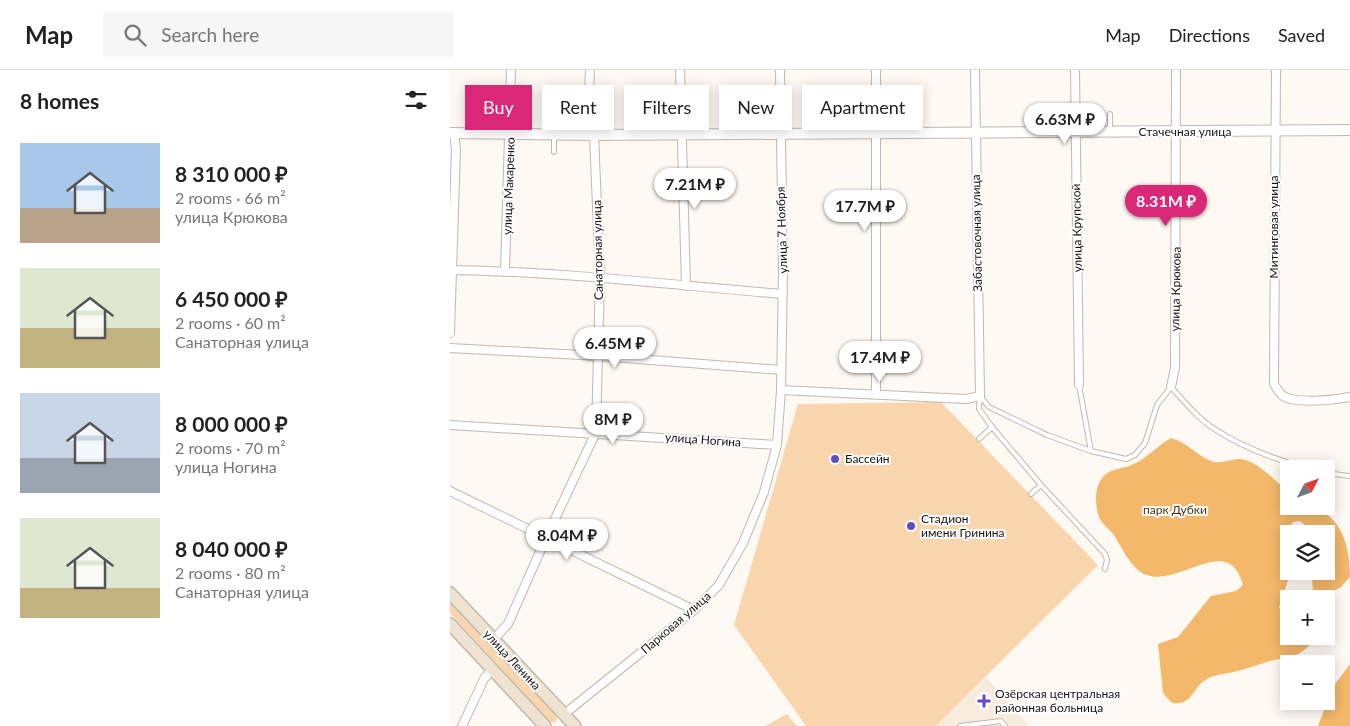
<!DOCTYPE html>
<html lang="en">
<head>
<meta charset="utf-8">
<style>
  :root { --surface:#fff; --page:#f6f6f6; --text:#222; --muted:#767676; --line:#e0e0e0; --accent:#db2777 }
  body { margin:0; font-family:Lato,sans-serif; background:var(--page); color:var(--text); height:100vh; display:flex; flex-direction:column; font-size:19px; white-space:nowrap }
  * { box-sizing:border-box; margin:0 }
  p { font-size:16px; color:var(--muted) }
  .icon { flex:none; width:28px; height:28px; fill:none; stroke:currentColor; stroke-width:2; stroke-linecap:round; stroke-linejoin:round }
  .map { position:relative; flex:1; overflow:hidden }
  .sheet { display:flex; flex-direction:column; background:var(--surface); width:450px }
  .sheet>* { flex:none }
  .guide { position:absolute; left:15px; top:15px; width:475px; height:45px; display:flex; gap:10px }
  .needle { width:32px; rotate:49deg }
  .tools { position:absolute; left:830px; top:390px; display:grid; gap:10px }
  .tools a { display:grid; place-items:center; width:55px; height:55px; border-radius:0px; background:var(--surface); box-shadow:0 2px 12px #0003; font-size:25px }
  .price { position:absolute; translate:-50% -42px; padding:0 11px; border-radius:18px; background:#fff; color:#222; font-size:16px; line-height:32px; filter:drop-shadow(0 1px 2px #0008) }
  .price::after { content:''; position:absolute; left:50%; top:30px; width:15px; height:11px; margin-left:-8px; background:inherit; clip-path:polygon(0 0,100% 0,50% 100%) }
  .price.current { background:var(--accent); color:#fff }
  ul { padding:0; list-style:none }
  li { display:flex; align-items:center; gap:15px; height:125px; padding:0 20px }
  li span { display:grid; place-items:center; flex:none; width:140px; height:100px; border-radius:0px; color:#555 }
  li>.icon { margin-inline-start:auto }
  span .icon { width:60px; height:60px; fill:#fffc; stroke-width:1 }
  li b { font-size:21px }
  h2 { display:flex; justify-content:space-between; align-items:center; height:60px; padding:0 20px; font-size:21px }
  .pill { padding:0 18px; border-radius:0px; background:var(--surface); box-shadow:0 2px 12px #0003; font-size:18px; line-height:45px }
  .pill.current { background:var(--accent); color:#fff }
  header { display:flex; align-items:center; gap:30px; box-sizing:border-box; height:70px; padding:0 25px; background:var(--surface); border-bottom:1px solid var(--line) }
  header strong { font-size:24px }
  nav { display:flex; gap:28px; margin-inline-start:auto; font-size:18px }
  .search { width:350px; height:45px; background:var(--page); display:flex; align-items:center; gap:12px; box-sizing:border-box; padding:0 18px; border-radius:0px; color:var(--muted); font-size:19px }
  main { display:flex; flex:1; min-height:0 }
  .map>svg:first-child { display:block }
  .built { fill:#f7ebdd }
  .green { fill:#f9d6ad }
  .forest { fill:#f3b86a }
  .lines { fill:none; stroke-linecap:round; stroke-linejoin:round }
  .service-casing { stroke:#bfb9b1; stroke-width:6 }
  .minor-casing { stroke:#bfb9b1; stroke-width:10 }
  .tertiary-casing { stroke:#bfb9b1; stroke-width:12 }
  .secondary-casing { stroke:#bfb9b1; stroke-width:14 }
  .service { stroke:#fff; stroke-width:4 }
  .minor { stroke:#fff; stroke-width:8 }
  .tertiary { stroke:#fff; stroke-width:10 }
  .secondary { stroke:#efe2d1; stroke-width:11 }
  .poi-dot { fill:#614bc4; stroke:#fff; stroke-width:2 }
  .labels { text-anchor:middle; stroke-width:4; stroke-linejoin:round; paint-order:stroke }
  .street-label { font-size:12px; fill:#171412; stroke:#fff }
  .poi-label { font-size:12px; fill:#171412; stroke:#fff; text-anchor:start }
  .park-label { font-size:12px; fill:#493110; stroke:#fff }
</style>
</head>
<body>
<header>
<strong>Map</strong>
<div class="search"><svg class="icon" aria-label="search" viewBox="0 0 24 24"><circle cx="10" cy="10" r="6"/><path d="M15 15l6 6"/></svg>Search here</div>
<nav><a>Map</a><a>Directions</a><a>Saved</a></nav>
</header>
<main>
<section class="sheet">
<h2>8 homes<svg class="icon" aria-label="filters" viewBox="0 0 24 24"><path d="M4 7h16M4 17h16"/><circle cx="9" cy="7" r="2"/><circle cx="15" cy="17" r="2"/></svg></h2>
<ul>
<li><span style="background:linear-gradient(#a9c7e8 65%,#b9a48a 0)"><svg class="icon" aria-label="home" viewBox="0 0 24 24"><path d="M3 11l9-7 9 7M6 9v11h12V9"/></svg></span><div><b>8 310 000 ₽</b><p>2 rooms · 66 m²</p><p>улица Крюкова</p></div></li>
<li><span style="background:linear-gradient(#dfe7d0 60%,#c2b280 0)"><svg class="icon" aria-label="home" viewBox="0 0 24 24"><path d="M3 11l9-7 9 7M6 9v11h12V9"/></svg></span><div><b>6 450 000 ₽</b><p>2 rooms · 60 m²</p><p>Санаторная улица</p></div></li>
<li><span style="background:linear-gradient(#c9d6e8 65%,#9aa5b1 0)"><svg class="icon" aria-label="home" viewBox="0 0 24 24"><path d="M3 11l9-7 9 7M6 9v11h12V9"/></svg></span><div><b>8 000 000 ₽</b><p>2 rooms · 70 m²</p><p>улица Ногина</p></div></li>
<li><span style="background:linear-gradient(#dfe7d0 70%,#c2b280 0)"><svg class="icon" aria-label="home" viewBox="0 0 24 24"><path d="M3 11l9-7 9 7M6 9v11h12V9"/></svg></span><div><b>8 040 000 ₽</b><p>2 rooms · 80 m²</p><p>Санаторная улица</p></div></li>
</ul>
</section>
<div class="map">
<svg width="900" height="656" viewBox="0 0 900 656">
  <rect width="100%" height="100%" fill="#fef9f3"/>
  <path class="built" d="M536 607 579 656H486Z"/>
  <path class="green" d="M491 332 648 495 486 656H356L284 555 348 334Z
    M0 531 106 645 107 650 104 653 99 651 0 543Z
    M337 644 347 656H315Z"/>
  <path class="forest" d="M721 368C737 372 746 385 761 391 771 395 781 388 791 389 808 391 826 412 839 422V436C845 436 853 435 858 436 893 444 900 478 900 507L891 517 875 526 863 521 862 509 866 501H876L879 481 876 477V464H866L850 451 843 452 837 462 839 501H841L829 538 839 543V566H864C861 574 857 579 850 583 841 588 829 589 820 591 802 597 786 602 768 605 739 611 748 636 722 633L713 623 708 574 728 567 761 526 786 521 793 515C778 459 726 522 692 503 679 495 672 477 663 464 659 459 651 453 649 447 644 433 644 410 659 402 666 398 676 398 684 394 697 388 708 375 721 368Z
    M900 594V656H868L883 617Z"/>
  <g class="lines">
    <g class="service-casing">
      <path id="service" d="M660 62V44
        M96 63V45
        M104 82V66
        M629 315 641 381
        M530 326 539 337 597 365 641 381 676 389 685 385 695 373 707 335 721 317C735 332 748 349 766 360 794 378 827 390 859 399
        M530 326 529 339 542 357 591 415 655 484 657 490 655 499
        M529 369 542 357
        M876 403 900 406
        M581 424 591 415
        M510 656 551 651 555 656"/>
    </g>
    <g class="minor-casing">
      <path id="minor" d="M230 0 236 216
        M426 0V325
        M625 0 629 315
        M826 0 824 314C827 319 829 323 833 326 846 334 885 330 900 327
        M137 64 140 0
        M4 200C114 202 223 215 333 224
        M55 201 61 0
        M0 263 6 79 4 63
        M0 278 149 286 331 300
        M721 317 725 298 726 0
        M331 320 516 329 530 326 525 0
        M0 355 327 375
        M0 421 244 540
        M43 570 58 554 96 468 146 362 150 208 144 65
        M113 645 244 540 269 515 293 473 314 422 327 375 331 320 333 202 330 0
        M12 656 34 609 42 599"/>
    </g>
    <g class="tertiary-casing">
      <path id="tertiary" d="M0 63 144 65 900 60"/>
    </g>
    <g class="secondary-casing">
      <path id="secondary" d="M0 523 125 656
        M0 554 95 656"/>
    </g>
    <use href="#service" class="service"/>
    <use href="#minor" class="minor"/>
    <use href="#tertiary" class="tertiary"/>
    <use href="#secondary" class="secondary"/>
  </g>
  <g class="poi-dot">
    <circle cx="385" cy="389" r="5"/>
    <circle cx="461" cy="456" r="5"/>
    <path d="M531.5 623.5h5v5h5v5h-5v5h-5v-5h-5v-5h5z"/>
  </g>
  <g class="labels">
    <g class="street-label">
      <text x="735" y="66">Стачечная улица</text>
      <text transform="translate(59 116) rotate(-88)" y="4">улица Макаренко</text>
      <text transform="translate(824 157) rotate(-90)" y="4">Митинговая улица</text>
      <text transform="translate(627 158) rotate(-91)" y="4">улица Крупской</text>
      <text transform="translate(332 160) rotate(-92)" y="4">улица 7 Ноября</text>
      <text transform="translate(527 163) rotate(-91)" y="4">Забастовочная улица</text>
      <text transform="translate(148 180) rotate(-91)" y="4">Санаторная улица</text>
      <text transform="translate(726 219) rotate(-89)" y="4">улица Крюкова</text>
      <text transform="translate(253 370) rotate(4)" y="4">улица Ногина</text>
      <text transform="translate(226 553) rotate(-41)" y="4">Парковая улица</text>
      <text transform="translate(62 590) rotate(47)" y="4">улица Ленина</text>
    </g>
    <g class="poi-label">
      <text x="395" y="393">Бассейн</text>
      <text x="471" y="453">Стадион<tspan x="471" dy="14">имени Гринина</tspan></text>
      <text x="545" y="628">Озёрская центральная<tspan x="545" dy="14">районная больница</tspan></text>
    </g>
    <g class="park-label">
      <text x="725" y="444">парк Дубки</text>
    </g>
  </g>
</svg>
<div class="tools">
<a><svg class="needle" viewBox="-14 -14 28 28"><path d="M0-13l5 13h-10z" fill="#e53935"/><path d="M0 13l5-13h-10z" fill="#767676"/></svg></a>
<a><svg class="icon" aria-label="layers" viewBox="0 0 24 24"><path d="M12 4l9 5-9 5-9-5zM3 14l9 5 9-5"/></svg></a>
<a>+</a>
<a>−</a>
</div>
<b class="price" style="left:615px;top:75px">6.63M ₽</b>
<b class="price" style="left:245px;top:140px">7.21M ₽</b>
<b class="price current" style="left:716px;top:157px">8.31M ₽</b>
<b class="price" style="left:415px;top:162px">17.7M ₽</b>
<b class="price" style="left:165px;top:299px">6.45M ₽</b>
<b class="price" style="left:430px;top:313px">17.4M ₽</b>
<b class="price" style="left:163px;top:375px">8M ₽</b>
<b class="price" style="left:117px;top:491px">8.04M ₽</b>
<div class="guide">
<a class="pill current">Buy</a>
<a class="pill">Rent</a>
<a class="pill">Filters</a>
<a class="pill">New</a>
<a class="pill">Apartment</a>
</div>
</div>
</main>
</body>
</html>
